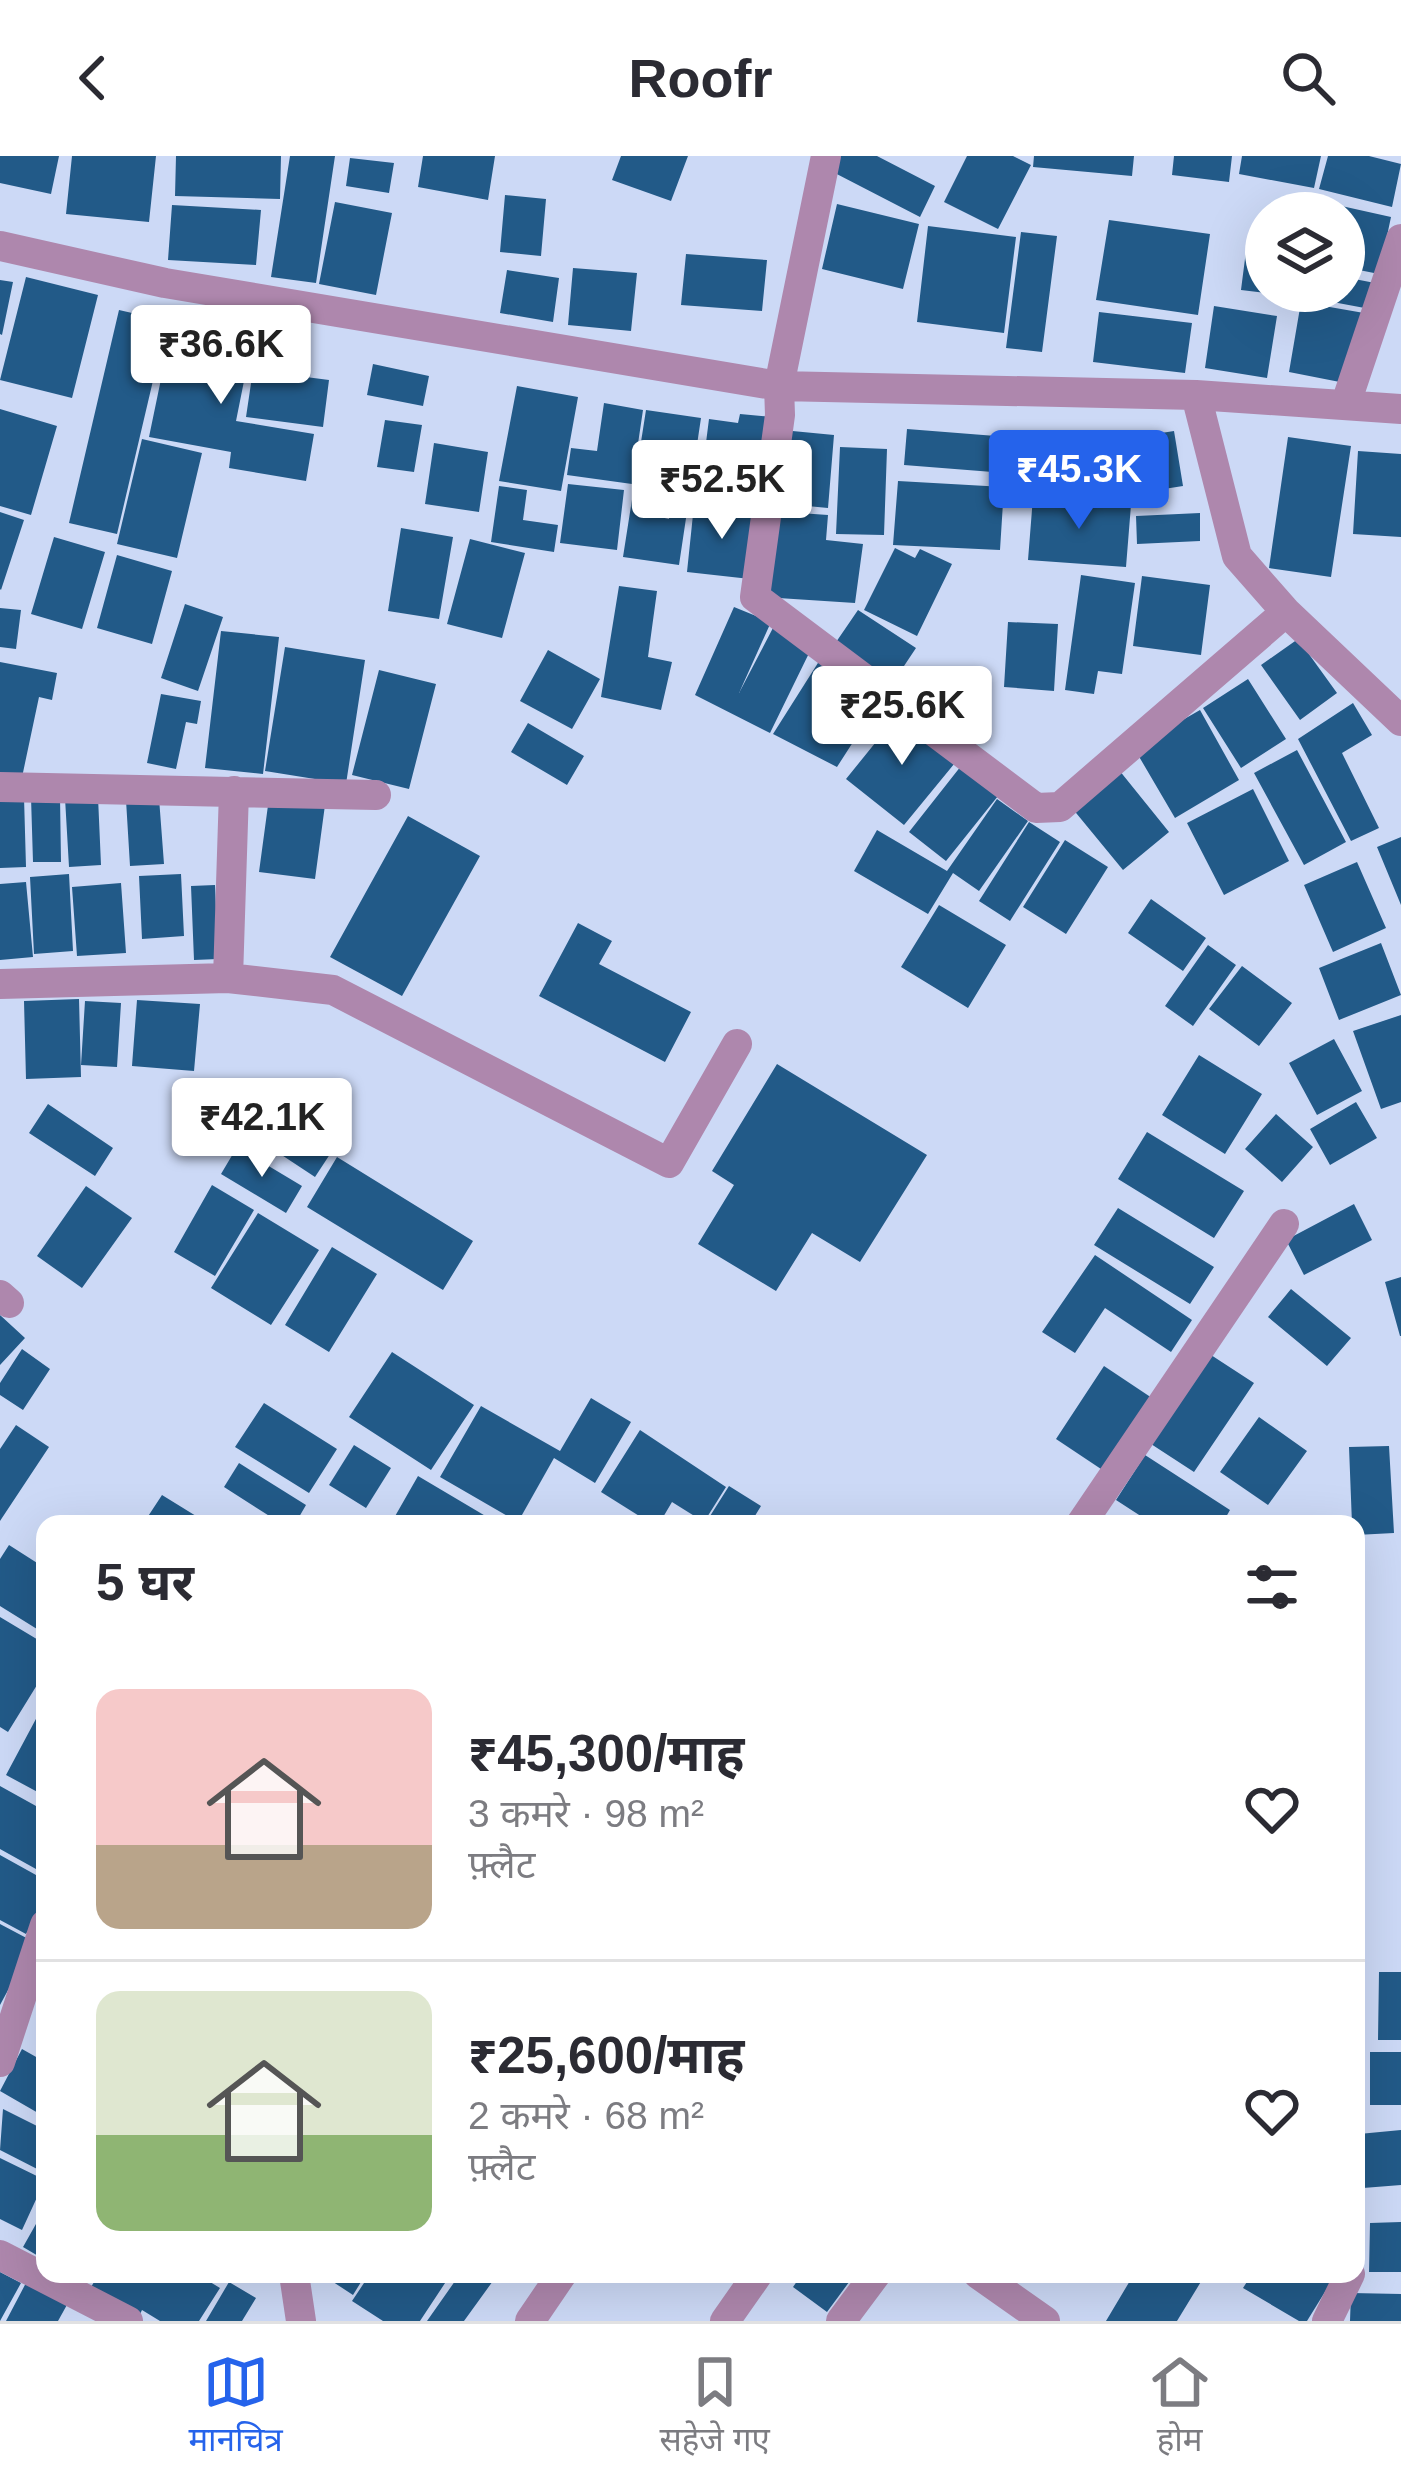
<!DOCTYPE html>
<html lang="hi">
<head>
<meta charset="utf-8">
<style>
  :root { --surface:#fff; --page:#f2f2f3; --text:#2b2b33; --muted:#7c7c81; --line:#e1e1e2; --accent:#2563eb }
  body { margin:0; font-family:Arial,"Noto Sans Devanagari",sans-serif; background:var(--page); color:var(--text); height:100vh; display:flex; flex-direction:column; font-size:45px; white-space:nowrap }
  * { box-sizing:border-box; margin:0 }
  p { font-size:39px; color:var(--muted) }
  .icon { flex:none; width:66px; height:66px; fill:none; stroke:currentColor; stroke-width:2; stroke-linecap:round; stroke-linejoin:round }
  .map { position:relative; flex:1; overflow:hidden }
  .panel { position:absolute; left:36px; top:1359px; width:1329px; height:768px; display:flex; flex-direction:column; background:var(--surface); border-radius:24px; box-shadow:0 12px 48px #0002 }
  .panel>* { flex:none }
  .buttons { position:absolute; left:1245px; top:36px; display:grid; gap:24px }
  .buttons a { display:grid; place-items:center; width:120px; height:120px; border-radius:50%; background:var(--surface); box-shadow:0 12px 48px #0002; font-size:60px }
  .price { position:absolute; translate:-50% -102px; padding:0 27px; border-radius:12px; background:#fff; color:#222; font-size:39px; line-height:78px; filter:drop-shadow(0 3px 6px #0008) }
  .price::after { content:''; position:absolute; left:50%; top:72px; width:36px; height:27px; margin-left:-18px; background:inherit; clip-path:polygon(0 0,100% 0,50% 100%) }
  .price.active { background:var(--accent); color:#fff }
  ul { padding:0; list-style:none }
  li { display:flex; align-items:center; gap:36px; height:300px; padding:0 60px }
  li+li { border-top:3px solid var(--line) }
  li span { display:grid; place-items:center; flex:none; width:336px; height:240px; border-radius:24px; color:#555 }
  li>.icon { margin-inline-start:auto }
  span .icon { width:144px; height:144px; fill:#fffc; stroke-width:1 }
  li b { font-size:51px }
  h2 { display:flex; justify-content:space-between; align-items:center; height:144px; padding:0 60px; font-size:51px }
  header { display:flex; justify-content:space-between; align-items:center; height:156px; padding:0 60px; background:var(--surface); font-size:54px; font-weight:600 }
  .tab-bar { display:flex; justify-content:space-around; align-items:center; height:168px; border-top:3px solid var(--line); background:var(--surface); font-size:33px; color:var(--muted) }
  .tab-bar a { display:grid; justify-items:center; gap:6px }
  .tab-bar .active { color:var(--accent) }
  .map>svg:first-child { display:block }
  .building { fill:#225a88; fill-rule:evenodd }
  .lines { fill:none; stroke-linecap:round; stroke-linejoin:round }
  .minor { stroke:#ae87ad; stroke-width:30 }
</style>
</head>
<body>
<header><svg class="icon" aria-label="back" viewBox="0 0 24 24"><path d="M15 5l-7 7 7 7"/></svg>Roofr<svg class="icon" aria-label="search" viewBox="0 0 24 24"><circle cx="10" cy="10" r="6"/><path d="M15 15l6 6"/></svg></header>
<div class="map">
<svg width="1401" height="2165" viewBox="0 0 1401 2165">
  <rect width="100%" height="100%" fill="#ccd9f6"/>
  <path class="building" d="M0 0H59L51 38 0 27Z
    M72 0H156L149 66 66 58Z
    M176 0H281L280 43 175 40Z
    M290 0H335L316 127 271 121Z
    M423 0H495L488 44 418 31Z
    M621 0H688L671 45 612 24Z
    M836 0H877L935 30 920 61 829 14Z
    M967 0H1013L1031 9 998 73 944 46Z
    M1034 0H1134L1132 20 1033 11Z
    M1174 0H1232L1229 26 1172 19Z
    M1242 0H1321L1314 32 1239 18Z
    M1328 0H1369L1401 8 1392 51 1319 33Z
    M350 2 394 7 389 37 346 30Z
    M505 39 546 43 541 100 500 96Z
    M1319 45 1391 61 1379 118 1344 111V57H1316Z
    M335 46 392 57 376 139 319 128Z
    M837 48 919 68 903 133 822 113Z
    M172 49 261 54 256 109 168 104Z
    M1109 64 1210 78 1198 159 1096 144Z
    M928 70 1016 81 1004 177 917 166Z
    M1021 76 1057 80 1042 196 1006 192Z
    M1246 95 1266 98V137L1241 134Z
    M686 98 767 104 762 155 681 149Z
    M573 112 637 117 631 175 568 169Z
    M507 114 559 122 553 166 500 157Z
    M26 121 98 139 72 242 0 224Z
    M1344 121 1375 127 1370 153 1306 141 1307 135H1344Z
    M0 124 13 126 2 179 0 178Z
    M1301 146 1364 157 1350 228 1289 216Z
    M1214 150 1277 160 1267 222 1205 212Z
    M119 154 167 165 117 378 69 367Z
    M1099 156 1192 167 1185 217 1093 206Z
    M172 170 252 185 236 265 314 278 306 325 229 312 231 296 149 281Z
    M373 208 429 220 423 250 367 239Z
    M253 214 329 224 323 271 246 261Z
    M517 230 578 241 561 335 499 325Z
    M604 247 643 254 632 328 567 319 571 292 597 295Z
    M0 253 57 270 31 359 0 350Z
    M646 254 701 262 679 409 623 401ZM661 330 674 332 669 363 656 360Z
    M740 258 772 261 762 349 699 342 709 263 738 267Z
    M385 264 422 269 414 316 377 311Z
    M907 273 1109 289 1106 325 904 309Z
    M782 274 834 279 828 352 776 347Z
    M1174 275 1183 330 1132 338 1123 283Z
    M1288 281 1351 290 1331 421 1269 412Z
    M142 283 202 297 177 402 117 388Z
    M434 287 488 296 479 356 425 348Z
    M840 291 887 293 884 379 836 378Z
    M1358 295 1401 298V381L1353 378Z
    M898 325 1004 331 1000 394 893 389Z
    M568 328 624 334 617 394 560 387Z
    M499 330 527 334 523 364 558 369 554 396 491 386Z
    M1033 341 1131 349 1126 411 1028 404Z
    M694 349 758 356 750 423 687 416Z
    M771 355 828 359 826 384 863 388 855 447 763 441Z
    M0 356 24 364 1 434 0 433Z
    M1200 357V385L1137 388 1136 360Z
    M401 372 453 381 439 463 388 455Z
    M54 381 105 396 82 473 31 458Z
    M470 383 525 397 502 482 447 468Z
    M895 392 915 402 920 393 952 408 917 480 864 454Z
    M117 399 172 415 152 488 97 472Z
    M1081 419 1135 427 1122 518 1098 515 1094 538 1065 534Z
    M1142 420 1210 429 1201 499 1133 490Z
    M619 430 657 435 648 501 672 506 661 554 601 541Z
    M185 448 223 461 198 535 161 522Z
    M734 451 771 466 739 537 774 470 813 489 770 577 695 539Z
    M0 452 21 454 16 493 0 491Z
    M858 454 916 492 890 531 832 492Z
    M1008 466 1058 468 1054 535 1004 531Z
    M221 475 279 481 263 618 205 612Z
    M1298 483 1337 537 1300 564 1261 509Z
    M285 491 365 504 346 628 265 615Z
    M548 494 600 523 572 573 520 545Z
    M823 499 882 541 837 611 773 578Z
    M0 506 57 517 52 544 39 541 21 626 0 621Z
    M379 514 436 528 409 633 352 619Z
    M1248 523 1286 583 1241 612 1203 552Z
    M161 538 201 545 197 568 186 566 176 613 147 607Z
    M1353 547 1372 579 1342 597 1379 672 1351 685 1298 583Z
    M1200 554 1239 624 1175 662 1134 592Z
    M901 555 959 602 904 669 846 623Z
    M528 567 584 600 567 629 511 596Z
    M1297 594 1346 686 1304 709 1254 617Z
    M961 610 998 640 946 705 909 676Z
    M1119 614 1169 676 1123 714 1072 652Z
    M1253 633 1289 705 1224 739 1187 667Z
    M60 640 61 706H33L31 641Z
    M24 641 26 711 0 712V642Z
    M98 641 101 709 69 711 65 642Z
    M159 642 164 708 130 710 126 644Z
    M269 642 325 649 315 723 259 716Z
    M997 643 1028 665 979 735 953 717 928 758 854 715 877 674 947 715Z
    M408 660 480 700 402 840 330 801Z
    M1029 666 1060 686 1010 765 979 745Z
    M1401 681V749L1377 691Z
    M1065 684 1108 711 1066 778 1023 751Z
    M1357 706 1386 772 1333 796 1304 729Z
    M69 718 73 795 34 798 30 721Z
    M181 718 184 780 142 783 139 720Z
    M26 726 33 801 0 804V728Z
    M121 727 126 797 77 800 72 731Z
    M215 729 218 803 194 804 191 730Z
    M1151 743 1206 782 1183 815 1128 777Z
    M939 749 1006 789 968 852 901 811Z
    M578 767 612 785 599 808 691 856 665 906 539 840Z
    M1381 787 1401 839 1339 864 1319 812Z
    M1208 789 1236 809 1193 870 1165 850Z
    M1242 810 1292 847 1259 890 1209 853Z
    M79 843 81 921 26 923 24 845Z
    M137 844 200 848 194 915 132 910Z
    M85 845 121 847 117 911 81 909Z
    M1401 859V946L1381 953 1353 875Z
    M1334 883 1362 935 1317 959 1289 907Z
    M1199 899 1262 938 1225 998 1162 959Z
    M777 908 927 999 860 1106 812 1077 776 1135 698 1088 734 1029 712 1015Z
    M1356 946 1377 982 1330 1009 1310 973Z
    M48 948 113 992 95 1020 29 977Z
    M283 955 336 989 315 1021 262 986Z
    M1276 958 1313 991 1282 1026 1245 993Z
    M1147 976 1244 1035 1214 1082 1118 1023Z
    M237 991 302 1030 286 1057 221 1018Z
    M337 1001 473 1085 443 1134 307 1051Z
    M212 1029 254 1054 215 1120 174 1096Z
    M86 1030 132 1062 82 1132 37 1100Z
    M1354 1048 1372 1084 1304 1119 1286 1084Z
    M1118 1052 1214 1111 1190 1148 1094 1089Z
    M258 1057 319 1094 271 1169 211 1132Z
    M332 1091 377 1118 329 1196 285 1169Z
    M1095 1099 1192 1164 1171 1196 1105 1152 1075 1197 1042 1176Z
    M1401 1121V1180H1400L1385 1126Z
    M1291 1133 1351 1182 1327 1210 1268 1161Z
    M0 1159 25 1182 0 1209Z
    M22 1193 50 1213 23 1254 0 1239V1227Z
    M392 1196 474 1249 431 1314 349 1261Z
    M1211 1199 1254 1227 1194 1316 1151 1288Z
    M1104 1210 1152 1242 1104 1315 1056 1283Z
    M591 1242 631 1266 595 1327 554 1302 518 1366 440 1321 481 1250 560 1295Z
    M264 1247 337 1293 309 1337 235 1291Z
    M1259 1261 1307 1295 1268 1349 1220 1316Z
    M16 1269 49 1291 0 1365V1293Z
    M640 1274 726 1331 704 1366 672 1346 659 1368H652L601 1336Z
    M354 1289 391 1312 366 1352 329 1329Z
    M1389 1290 1394 1377 1356 1379V1368H1352L1349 1291Z
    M1145 1299 1230 1354 1222 1368H1153L1116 1344Z
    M239 1307 306 1349 295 1368H282L224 1331Z
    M418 1320 499 1368H403L394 1362Z
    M729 1330 761 1350 750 1368H705Z
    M162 1339 209 1368H143Z
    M9 1389 45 1412V1478L0 1450V1403Z
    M0 1461 45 1488V1516L8 1576 0 1571Z
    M45 1546V1640L6 1619Z
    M0 1630 45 1655V1718L0 1693Z
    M0 1699 45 1724V1745L26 1778 0 1764Z
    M0 1768 34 1786 0 1849Z
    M1379 1816H1401V1884H1378Z
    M22 1893 45 1906V1961L0 1935Z
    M1370 1896H1401V1949H1370Z
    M3 1953 45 1974V2017L0 1994Z
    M1401 1974V2029L1363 2032 1359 1978Z
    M0 2002 45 2024 22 2074 0 2063Z
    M45 2052V2104L23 2091Z
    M1401 2066V2116H1369L1370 2067Z
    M0 2116 21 2127 0 2165Z
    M99 2118H197L220 2132 199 2165H160L142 2154 139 2160 91 2131Z
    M321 2118H366L353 2139Z
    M370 2118H451L420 2165H383L352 2145Z
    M460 2118H498L464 2165H427Z
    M802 2118H855L827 2156 793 2131Z
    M1134 2118H1192L1202 2124 1177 2165H1106Z
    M1252 2118H1336L1307 2165H1299L1243 2132Z
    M27 2125 68 2147 58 2165H6Z
    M229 2126 256 2142 242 2165H206Z
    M1351 2137 1401 2138V2165H1350Z"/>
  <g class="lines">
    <path class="minor" d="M826 0 779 230 780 259 755 441 1036 652 1060 651 1286 456
      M0 90 165 127 779 230 1196 239 1401 253
      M1196 239 1237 400 1286 456 1401 565
      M1346 247 1401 83
      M0 631 376 639
      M228 822 234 635
      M0 828 228 822 333 834 669 1007 737 888
      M0 1139 9 1147
      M1081 1368 1284 1068
      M0 1906 45 1769
      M0 2099 128 2165
      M294 2118 301 2165
      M978 2118 1045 2165
      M530 2165 562 2118
      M725 2165 758 2118
      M841 2165 876 2118
      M1327 2165 1350 2118"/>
  </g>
</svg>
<div class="buttons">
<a><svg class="icon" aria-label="layers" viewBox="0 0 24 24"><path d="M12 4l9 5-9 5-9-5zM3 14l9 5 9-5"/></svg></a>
</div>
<b class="price" style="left:221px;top:251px">₹36.6K</b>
<b class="price active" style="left:1079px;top:376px">₹45.3K</b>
<b class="price" style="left:722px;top:386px">₹52.5K</b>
<b class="price" style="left:902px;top:612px">₹25.6K</b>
<b class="price" style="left:262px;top:1024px">₹42.1K</b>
<section class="panel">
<h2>5 घर<svg class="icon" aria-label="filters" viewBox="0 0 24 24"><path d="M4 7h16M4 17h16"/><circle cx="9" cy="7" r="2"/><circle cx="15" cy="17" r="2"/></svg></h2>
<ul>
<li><span style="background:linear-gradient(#f6c9c9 65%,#b9a48a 0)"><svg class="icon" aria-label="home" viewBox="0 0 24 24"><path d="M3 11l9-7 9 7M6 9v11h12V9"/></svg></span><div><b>₹45,300/माह</b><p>3 कमरे · 98 m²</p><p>फ़्लैट</p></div><svg class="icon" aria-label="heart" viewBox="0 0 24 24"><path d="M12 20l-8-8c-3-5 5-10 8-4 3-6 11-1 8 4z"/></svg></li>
<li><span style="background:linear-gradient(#dfe7d0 60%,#8fb573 0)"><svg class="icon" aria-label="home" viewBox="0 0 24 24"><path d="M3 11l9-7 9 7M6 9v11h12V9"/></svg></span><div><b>₹25,600/माह</b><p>2 कमरे · 68 m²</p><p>फ़्लैट</p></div><svg class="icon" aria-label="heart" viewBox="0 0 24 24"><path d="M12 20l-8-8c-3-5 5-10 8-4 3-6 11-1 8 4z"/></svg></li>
</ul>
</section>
</div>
<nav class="tab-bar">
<a class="active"><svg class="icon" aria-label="map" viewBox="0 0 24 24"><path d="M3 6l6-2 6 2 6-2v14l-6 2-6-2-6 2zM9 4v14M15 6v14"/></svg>मानचित्र</a>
<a><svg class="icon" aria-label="saved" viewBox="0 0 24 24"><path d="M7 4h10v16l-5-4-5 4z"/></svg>सहेजे गए</a>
<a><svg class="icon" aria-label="home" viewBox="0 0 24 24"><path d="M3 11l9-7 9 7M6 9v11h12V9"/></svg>होम</a>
</nav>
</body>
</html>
